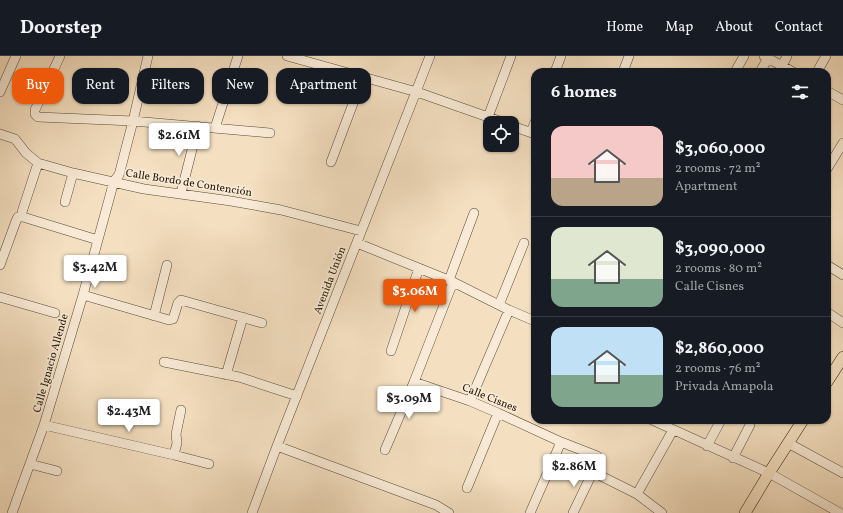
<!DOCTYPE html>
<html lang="en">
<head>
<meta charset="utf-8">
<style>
  :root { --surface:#171b24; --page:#242831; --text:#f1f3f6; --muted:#9ea1a6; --line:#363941; --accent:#ea580c }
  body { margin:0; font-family:Vollkorn,serif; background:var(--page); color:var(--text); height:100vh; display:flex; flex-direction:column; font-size:15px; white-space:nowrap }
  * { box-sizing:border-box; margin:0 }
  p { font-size:13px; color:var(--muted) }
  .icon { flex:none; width:22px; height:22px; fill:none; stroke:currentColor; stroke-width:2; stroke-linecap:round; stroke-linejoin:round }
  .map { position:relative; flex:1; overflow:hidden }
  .drawer { position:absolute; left:531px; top:12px; width:300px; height:356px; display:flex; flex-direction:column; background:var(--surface); border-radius:12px; box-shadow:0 1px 3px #0004 }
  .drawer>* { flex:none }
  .guide { position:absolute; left:12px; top:12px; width:380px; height:36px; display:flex; gap:8px }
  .tools { position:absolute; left:483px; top:60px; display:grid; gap:8px }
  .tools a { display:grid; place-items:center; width:36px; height:36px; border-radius:8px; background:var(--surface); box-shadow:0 1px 3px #0004; font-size:20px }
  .price { position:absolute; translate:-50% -34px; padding:0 9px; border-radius:4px; background:#fff; color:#222; font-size:13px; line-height:26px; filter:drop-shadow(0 1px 2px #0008) }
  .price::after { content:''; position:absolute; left:50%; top:24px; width:12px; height:9px; margin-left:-6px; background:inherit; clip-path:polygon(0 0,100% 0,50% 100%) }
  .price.on { background:var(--accent); color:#fff }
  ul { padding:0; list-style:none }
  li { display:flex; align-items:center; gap:12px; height:100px; padding:0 20px }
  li+li { border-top:1px solid var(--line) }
  li span { display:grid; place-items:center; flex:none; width:112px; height:80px; border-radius:12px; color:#555 }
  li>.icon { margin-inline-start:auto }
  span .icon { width:48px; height:48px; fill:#fffc; stroke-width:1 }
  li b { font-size:17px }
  h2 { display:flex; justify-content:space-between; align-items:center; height:48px; padding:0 20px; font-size:17px }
  .chip { padding:0 14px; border-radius:12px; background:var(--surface); box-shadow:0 1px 3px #0004; font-size:14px; line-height:36px }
  .chip.on { background:var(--accent); color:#fff }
  header { display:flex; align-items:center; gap:24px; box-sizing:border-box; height:56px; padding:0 20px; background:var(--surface); border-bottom:1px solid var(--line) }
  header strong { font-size:19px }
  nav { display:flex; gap:22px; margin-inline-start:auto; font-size:14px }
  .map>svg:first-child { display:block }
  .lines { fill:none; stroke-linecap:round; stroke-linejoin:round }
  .minor-casing { stroke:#594a35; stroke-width:10 }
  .major-casing { stroke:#251807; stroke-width:12 }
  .minor { stroke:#f8ead6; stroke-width:9 }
  .major { stroke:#f4dfc0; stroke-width:11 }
  .labels { text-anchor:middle; stroke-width:3.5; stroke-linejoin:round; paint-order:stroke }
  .street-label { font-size:11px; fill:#251807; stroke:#f8ead6 }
</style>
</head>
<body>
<header>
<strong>Doorstep</strong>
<nav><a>Home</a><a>Map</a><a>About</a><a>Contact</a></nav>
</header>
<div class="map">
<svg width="843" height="457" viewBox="0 0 843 457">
  <rect width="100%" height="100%" fill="#f4dfc0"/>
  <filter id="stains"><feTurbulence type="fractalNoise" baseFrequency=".005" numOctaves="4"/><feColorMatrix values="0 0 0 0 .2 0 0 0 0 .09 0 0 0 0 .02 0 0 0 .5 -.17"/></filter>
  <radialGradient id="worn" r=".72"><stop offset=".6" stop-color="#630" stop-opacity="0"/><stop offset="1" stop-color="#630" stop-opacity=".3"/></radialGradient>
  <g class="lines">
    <g class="minor-casing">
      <path id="minor" d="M60 0 35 54V58L38 61 133 65 270 77
        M287 0 417 36 505 67
        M764 0 793 16
        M782 10 787 0
        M555 16 561 0
        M623 16 629 0
        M735 16 744 0
        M760 16 768 2
        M817 16 826 0
        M143 20 194 25
        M827 35 843 44
        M0 36 16 0
        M488 61 511 0
        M512 70 535 78
        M215 72 238 0
        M531 76 535 66
        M0 78 15 83 26 97 38 107 73 117 144 133 231 145 281 154 361 175
        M331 106 363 21
        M827 113 843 87
        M181 137 198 70
        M65 146 73 117
        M22 156 38 107
        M357 187 453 226 509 254 535 265
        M0 209 16 165 18 161H23L98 184
        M827 209 843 219
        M449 224 474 157
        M83 239 169 264 173 263 178 247 181 244 262 267
        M0 241 55 257
        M499 249 524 187
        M827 256 843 267
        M154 260 167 209
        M391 295 419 212
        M164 306 239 321 297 340
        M226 319 243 261
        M414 326 470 345 498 357 561 386 597 400 598 402V405L573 457
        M470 345 509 254
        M652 364 769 417 840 457
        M44 369 174 399 209 408
        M788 387 843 417
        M277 390 436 449 449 457
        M707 390 721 364
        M385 394 414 326 453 226
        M174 399 177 387 176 378 181 354
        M733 402 750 369
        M30 408 57 415
        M593 416 637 438 662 457
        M467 432 498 357
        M637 438 673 374
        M12 457 44 369 83 239 114 125 119 119 133 65 148 0
        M252 457 277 390 430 0
        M530 457 561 386"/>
    </g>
    <g class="major-casing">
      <path id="major" d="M827 326 843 301
        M745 457 769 417 803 364"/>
    </g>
    <use href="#minor" class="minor"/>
    <use href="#major" class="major"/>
  </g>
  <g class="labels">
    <g class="street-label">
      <text transform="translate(189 126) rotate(9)" y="4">Calle Bordo de Contención</text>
      <text transform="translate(329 224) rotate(-69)" y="4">Avenida Unión</text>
      <text transform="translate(50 307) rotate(-74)" y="4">Calle Ignacio Allende</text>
      <text transform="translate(490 341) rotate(22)" y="4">Calle Cisnes</text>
    </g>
  </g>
  <rect width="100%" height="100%" filter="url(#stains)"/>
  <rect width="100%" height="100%" fill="url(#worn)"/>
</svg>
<div class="tools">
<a><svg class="icon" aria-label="locate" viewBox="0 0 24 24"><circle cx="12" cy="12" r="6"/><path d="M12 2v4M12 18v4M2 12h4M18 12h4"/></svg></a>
</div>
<b class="price" style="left:179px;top:101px">$2.61M</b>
<b class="price" style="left:95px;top:233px">$3.42M</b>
<b class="price on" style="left:415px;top:257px">$3.06M</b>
<b class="price" style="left:409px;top:364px">$3.09M</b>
<b class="price" style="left:129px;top:377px">$2.43M</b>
<b class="price" style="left:574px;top:432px">$2.86M</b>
<div class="guide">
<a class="chip on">Buy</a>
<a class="chip">Rent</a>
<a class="chip">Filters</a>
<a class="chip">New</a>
<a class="chip">Apartment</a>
</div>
<section class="drawer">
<h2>6 homes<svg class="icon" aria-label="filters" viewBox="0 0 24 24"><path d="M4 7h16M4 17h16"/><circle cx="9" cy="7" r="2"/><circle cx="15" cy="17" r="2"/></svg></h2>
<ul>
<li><span style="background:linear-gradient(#f6c9c9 65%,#b9a48a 0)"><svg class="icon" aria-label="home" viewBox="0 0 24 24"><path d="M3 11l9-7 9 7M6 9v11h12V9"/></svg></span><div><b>$3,060,000</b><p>2 rooms · 72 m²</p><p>Apartment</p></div></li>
<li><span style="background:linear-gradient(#dfe7d0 65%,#7fa58c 0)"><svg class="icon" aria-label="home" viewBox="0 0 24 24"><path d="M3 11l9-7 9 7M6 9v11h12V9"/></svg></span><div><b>$3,090,000</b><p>2 rooms · 80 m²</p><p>Calle Cisnes</p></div></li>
<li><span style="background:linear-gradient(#bfe0f5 60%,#7fa58c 0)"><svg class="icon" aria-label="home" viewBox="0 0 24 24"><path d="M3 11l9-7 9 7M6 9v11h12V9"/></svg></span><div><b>$2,860,000</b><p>2 rooms · 76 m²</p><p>Privada Amapola</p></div></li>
</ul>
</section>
</div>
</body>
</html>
